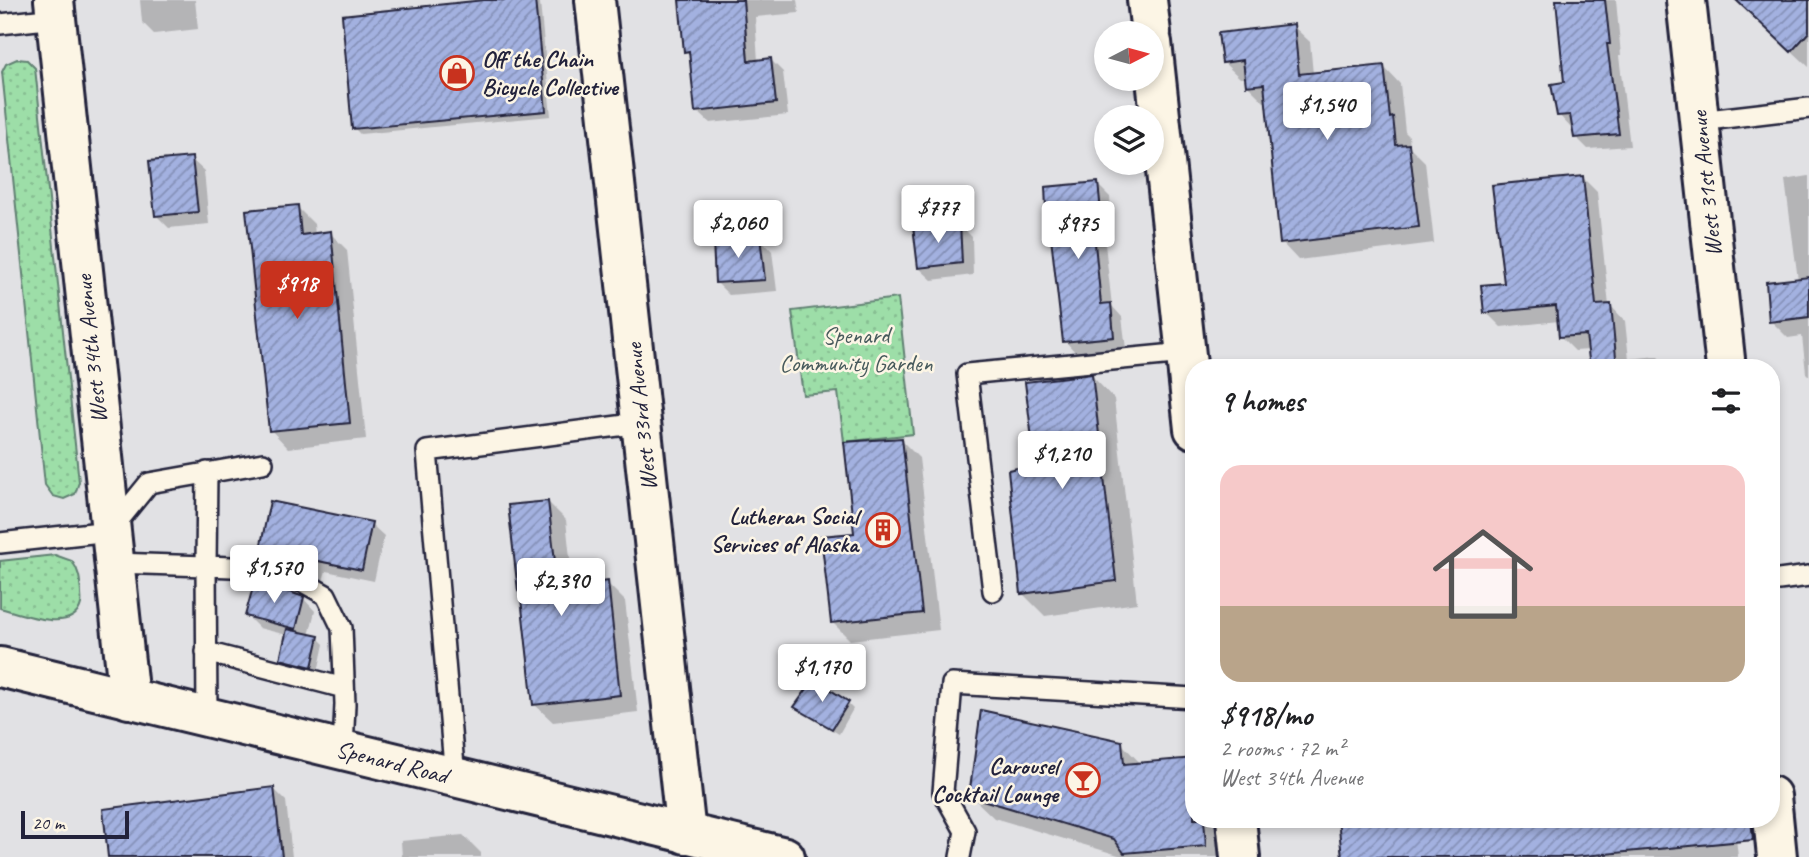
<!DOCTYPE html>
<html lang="en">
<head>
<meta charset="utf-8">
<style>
  :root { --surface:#fff; --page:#f6f6f6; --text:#202124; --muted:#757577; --line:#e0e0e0; --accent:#c8321e }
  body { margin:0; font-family:Caveat,sans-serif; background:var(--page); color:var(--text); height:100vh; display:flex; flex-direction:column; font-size:26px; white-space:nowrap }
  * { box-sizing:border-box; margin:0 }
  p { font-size:23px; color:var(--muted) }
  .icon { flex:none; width:38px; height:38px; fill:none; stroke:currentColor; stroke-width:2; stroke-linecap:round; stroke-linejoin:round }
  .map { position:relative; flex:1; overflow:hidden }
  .details { position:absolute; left:1185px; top:359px; width:595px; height:469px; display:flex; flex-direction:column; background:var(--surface); border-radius:28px; box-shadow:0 4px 10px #0003 }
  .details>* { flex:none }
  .needle { width:46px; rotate:84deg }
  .controls { position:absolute; left:1094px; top:21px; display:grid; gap:14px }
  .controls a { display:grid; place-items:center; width:70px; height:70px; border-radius:50%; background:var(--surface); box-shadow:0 4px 10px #0003; font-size:35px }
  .scale { position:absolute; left:21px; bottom:18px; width:108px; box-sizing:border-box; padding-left:7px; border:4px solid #22223b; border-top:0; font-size:19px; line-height:24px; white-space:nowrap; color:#22223b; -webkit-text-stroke:5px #fcf5e5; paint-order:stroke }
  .price { position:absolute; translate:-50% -60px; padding:0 16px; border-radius:7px; background:#fff; color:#222; font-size:23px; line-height:46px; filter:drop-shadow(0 2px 4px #0008) }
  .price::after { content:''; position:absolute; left:50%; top:42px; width:21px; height:16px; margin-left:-10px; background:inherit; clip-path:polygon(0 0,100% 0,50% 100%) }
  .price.active { background:var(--accent); color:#fff }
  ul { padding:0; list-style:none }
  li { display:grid; align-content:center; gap:14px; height:371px; padding:0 35px }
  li+li { border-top:2px solid var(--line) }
  li span { display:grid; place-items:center; height:217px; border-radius:21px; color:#555 }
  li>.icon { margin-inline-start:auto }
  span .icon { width:126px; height:126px; fill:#fffc; stroke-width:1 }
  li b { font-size:30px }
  h2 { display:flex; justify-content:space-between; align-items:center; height:84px; padding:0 35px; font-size:30px }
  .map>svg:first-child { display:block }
  .grass { fill:url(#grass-dots); stroke:#608072; stroke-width:2 }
  .shadow { fill:#0003 }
  .building { fill:url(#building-hatch); stroke:#22223b; stroke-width:2 }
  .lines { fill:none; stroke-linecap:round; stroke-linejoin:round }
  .service-casing { stroke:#22223b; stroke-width:24 }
  .minor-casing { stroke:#22223b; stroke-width:44 }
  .secondary-casing { stroke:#22223b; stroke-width:44 }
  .service { stroke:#fcf5e5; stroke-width:19 }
  .minor { stroke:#fcf5e5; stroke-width:38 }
  .secondary { stroke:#fcf5e5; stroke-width:38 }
  .labels { text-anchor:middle; stroke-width:5; stroke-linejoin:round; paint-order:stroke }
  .poi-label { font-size:24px; font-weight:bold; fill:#22223b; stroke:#fcf5e5; text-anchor:end }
  .street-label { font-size:24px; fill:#22223b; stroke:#fcf5e5 }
  .park-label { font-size:24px; fill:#475a5c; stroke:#fcf5e5 }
</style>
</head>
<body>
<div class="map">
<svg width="1809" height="857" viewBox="0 0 1809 857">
  <defs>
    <pattern id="grass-dots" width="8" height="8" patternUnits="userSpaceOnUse" patternTransform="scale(1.75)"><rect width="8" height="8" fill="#9ddea8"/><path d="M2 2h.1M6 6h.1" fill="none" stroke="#87be92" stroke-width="1.8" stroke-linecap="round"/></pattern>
    <pattern id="building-hatch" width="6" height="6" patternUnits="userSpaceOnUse" patternTransform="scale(1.75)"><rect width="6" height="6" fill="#a3b1e0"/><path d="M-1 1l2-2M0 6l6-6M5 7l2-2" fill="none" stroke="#8490b7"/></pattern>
  </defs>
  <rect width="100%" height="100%" fill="#e1e1e4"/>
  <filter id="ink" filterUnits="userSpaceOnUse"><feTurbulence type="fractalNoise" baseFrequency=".0143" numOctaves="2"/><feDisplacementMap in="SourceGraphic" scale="14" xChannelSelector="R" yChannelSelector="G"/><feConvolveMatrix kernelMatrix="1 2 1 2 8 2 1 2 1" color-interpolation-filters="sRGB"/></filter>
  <g filter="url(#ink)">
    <path class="grass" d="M17 59 27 60 35 68 79 482 75 494 64 499 53 496 45 485 2 72 6 64Z
      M898 298 913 434 844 442 838 392 803 395 792 311Z
      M55 555 72 561C80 572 80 581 81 593 81 597 82 601 81 604 74 635 19 613 0 608V561Z"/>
    <path class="shadow" d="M140 0H195L198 29 154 34 142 22Z
      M500 0H537L540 3 551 116 360 134 354 128Z
      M692 0H797L799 13 755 17 758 61 771 60 783 72 788 115 710 123 697 111 691 57 685 51Z
      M1558 0H1616L1621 56H1619L1630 146 1588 149 1576 137 1574 128H1571L1559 115 1566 84Z
      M1738 0H1809V67Z
      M1293 26 1310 42 1313 74 1384 67 1400 84 1405 132 1409 136 1410 147 1425 162 1434 243 1298 260 1282 243 1267 102H1264L1248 86 1247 78H1240L1223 62Z
      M191 159 204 171 209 224 169 228 156 215Z
      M1809 176V376L1806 373 1802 336 1788 338 1771 321 1798 280 1785 180Z
      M1583 178 1597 192 1609 306H1611L1625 321 1629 359 1657 356 1669 368H1591L1589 350 1575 351 1560 336 1559 321 1501 327 1486 312Z
      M1097 184 1110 197 1113 234 1104 235 1112 306 1122 317 1126 349 1077 354 1065 341 1052 231 1049 228Z
      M297 207 314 224 315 235 330 233 347 250 366 439 288 448 271 430Z
      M959 224 972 237 973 275 932 280 919 268Z
      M760 238 772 251 777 291 729 295 716 282Z
      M1092 376 1114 399 1137 603 1045 616 1023 594 1037 465Z
      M901 440 919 458 939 630 850 640 832 622 856 534Z
      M548 502 566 520 573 587 607 583 625 601 638 712 553 722 534 704 522 592 519 590Z
      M371 524 384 536 374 581 326 571 322 583 276 569 264 556 265 551 262 548Z
      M303 598 315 611 309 636 318 638 324 644 318 672 287 664 281 658 287 635 259 628 247 616Z
      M847 703 853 709 839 734 802 713 796 707Z
      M1121 743 1194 819H1224L1227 857H1125L994 818 971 796Z
      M274 789 286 801 292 857H111Z
      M1340 819H1734L1738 857H1344Z
      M463 835 481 853V857H402L401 841Z"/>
    <path class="building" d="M484 0H535L546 111 352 129 342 15Z
      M679 0H743L748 61 771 58 776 103 695 112 689 51 684 52Z
      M1556 0H1605L1610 44H1607L1619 134 1574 138 1570 115 1557 116 1551 84 1564 82Z
      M1736 0H1809V32L1791 52Z
      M1294 24 1299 74 1384 65 1390 118 1393 117 1396 145 1409 144 1419 227 1280 244 1264 84 1246 86 1243 60 1222 63 1218 33Z
      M192 157 198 212 155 216 149 161Z
      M1583 176 1596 305 1611 304 1617 368H1590L1586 335 1559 337 1556 306 1484 313 1481 285 1504 283 1492 185Z
      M1098 182 1102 222 1093 223 1101 304 1111 303 1114 337 1063 342 1050 229H1047L1045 187Z
      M298 205 301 235 331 231 350 423 269 431 246 210Z
      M960 223 962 263 918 268 913 226Z
      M760 236 765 280 715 283 713 240Z
      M1809 277V317L1769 322 1766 282Z
      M1092 374 1116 581 1021 594 1008 470 1035 464 1025 382Z
      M902 438 922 613 831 623 821 536 854 533 844 442Z
      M270 501 372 522 362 570 313 560 310 572 262 557 264 550 260 549Z
      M548 501 558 587 608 581 620 695 533 705 520 590 518 591 508 505Z
      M255 580 304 597 296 629 245 616Z
      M287 629 319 636 312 667 280 659Z
      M814 679 849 702 832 729 794 707Z
      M981 710 1122 741 1124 764 1194 758V819H1204L1206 846 1124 853 1114 839 969 796Z
      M274 787 282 857H108L103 809Z
      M1338 819H1751L1753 840 1573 857H1342Z"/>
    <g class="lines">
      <g class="service-casing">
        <path id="service" d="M0 24 56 18
          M1699 121 1809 108
          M207 472 206 566 257 568 303 582 326 595 342 628 345 704 343 750
          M0 543 110 531 149 483 263 463
          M114 563 206 566 207 718
          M1771 581 1809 576
          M993 591 967 374 1185 353
          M206 652 344 688
          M455 778 427 451 641 423
          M960 857 965 831 943 792 952 684 1194 698"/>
      </g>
      <g class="minor-casing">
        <path id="minor" d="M54 0 129 699
          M595 0 686 834
          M1147 0 1151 33
          M1686 0 1726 368
          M1152 42 1194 429
          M1771 796 1777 857
          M1236 819 1240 857"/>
      </g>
      <g class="secondary-casing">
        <path id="secondary" d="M0 667 785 857"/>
      </g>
      <use href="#service" class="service"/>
      <use href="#minor" class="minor"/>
      <use href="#secondary" class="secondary"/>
    </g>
  </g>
  <defs>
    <g id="shop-ring" transform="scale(1.75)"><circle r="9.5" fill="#fcf5e5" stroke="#c8321e" stroke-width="1.5"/><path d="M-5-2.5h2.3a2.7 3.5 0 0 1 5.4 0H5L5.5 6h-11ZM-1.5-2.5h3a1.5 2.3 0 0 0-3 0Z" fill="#c8321e"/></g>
    <g id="building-ring" transform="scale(1.75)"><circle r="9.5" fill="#fcf5e5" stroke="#c8321e" stroke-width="1.5"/><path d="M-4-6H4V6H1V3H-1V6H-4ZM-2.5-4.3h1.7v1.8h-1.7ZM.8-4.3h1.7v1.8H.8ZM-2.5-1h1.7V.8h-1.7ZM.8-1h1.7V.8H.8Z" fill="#c8321e"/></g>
    <g id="bar-ring" transform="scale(1.75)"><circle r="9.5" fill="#fcf5e5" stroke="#c8321e" stroke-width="1.5"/><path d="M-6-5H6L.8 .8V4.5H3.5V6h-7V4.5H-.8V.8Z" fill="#c8321e"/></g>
  </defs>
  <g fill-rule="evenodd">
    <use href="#shop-ring" x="457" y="73"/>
    <use href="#building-ring" x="883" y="530"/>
    <use href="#bar-ring" x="1083" y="780"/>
  </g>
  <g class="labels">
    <g class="poi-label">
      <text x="482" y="67" text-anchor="start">Off the Chain<tspan x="482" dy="28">Bicycle Collective</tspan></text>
      <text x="858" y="524">Lutheran Social<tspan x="858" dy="28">Services of Alaska</tspan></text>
      <text x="1058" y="774">Carousel<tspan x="1058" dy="28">Cocktail Lounge</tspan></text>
    </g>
    <g class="street-label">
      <text transform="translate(1706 184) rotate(-96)" y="8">West 31st Avenue</text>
      <text transform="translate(91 349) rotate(-96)" y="8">West 34th Avenue</text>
      <text transform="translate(641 417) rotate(-96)" y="8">West 33rd Avenue</text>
      <text transform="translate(392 762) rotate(14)" y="8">Spenard Road</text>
    </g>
    <g class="park-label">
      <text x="856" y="343">Spenard<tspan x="856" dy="28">Community Garden</tspan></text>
    </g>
  </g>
</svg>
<div class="controls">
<a><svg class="needle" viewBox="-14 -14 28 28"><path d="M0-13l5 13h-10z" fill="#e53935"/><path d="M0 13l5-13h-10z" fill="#757577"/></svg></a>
<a><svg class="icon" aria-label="layers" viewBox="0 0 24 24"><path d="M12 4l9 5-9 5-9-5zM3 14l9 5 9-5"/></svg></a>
</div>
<div class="scale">20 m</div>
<b class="price" style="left:1327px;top:142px">$1,540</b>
<b class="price" style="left:938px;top:245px">$777</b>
<b class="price" style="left:738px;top:260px">$2,060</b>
<b class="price" style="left:1078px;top:261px">$975</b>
<b class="price active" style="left:297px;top:321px">$918</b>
<b class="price" style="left:1062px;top:491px">$1,210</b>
<b class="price" style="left:274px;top:605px">$1,570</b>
<b class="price" style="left:561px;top:618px">$2,390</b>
<b class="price" style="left:822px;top:704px">$1,170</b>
<section class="details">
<h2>9 homes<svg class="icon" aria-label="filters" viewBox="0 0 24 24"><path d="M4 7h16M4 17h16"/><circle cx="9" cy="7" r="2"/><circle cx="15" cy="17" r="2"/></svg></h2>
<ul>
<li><span style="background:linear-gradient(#f6c9c9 65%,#b9a48a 0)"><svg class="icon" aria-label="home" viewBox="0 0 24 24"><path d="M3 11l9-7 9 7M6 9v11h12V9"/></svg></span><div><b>$918/mo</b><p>2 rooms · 72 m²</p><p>West 34th Avenue</p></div></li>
</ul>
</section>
</div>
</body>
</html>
